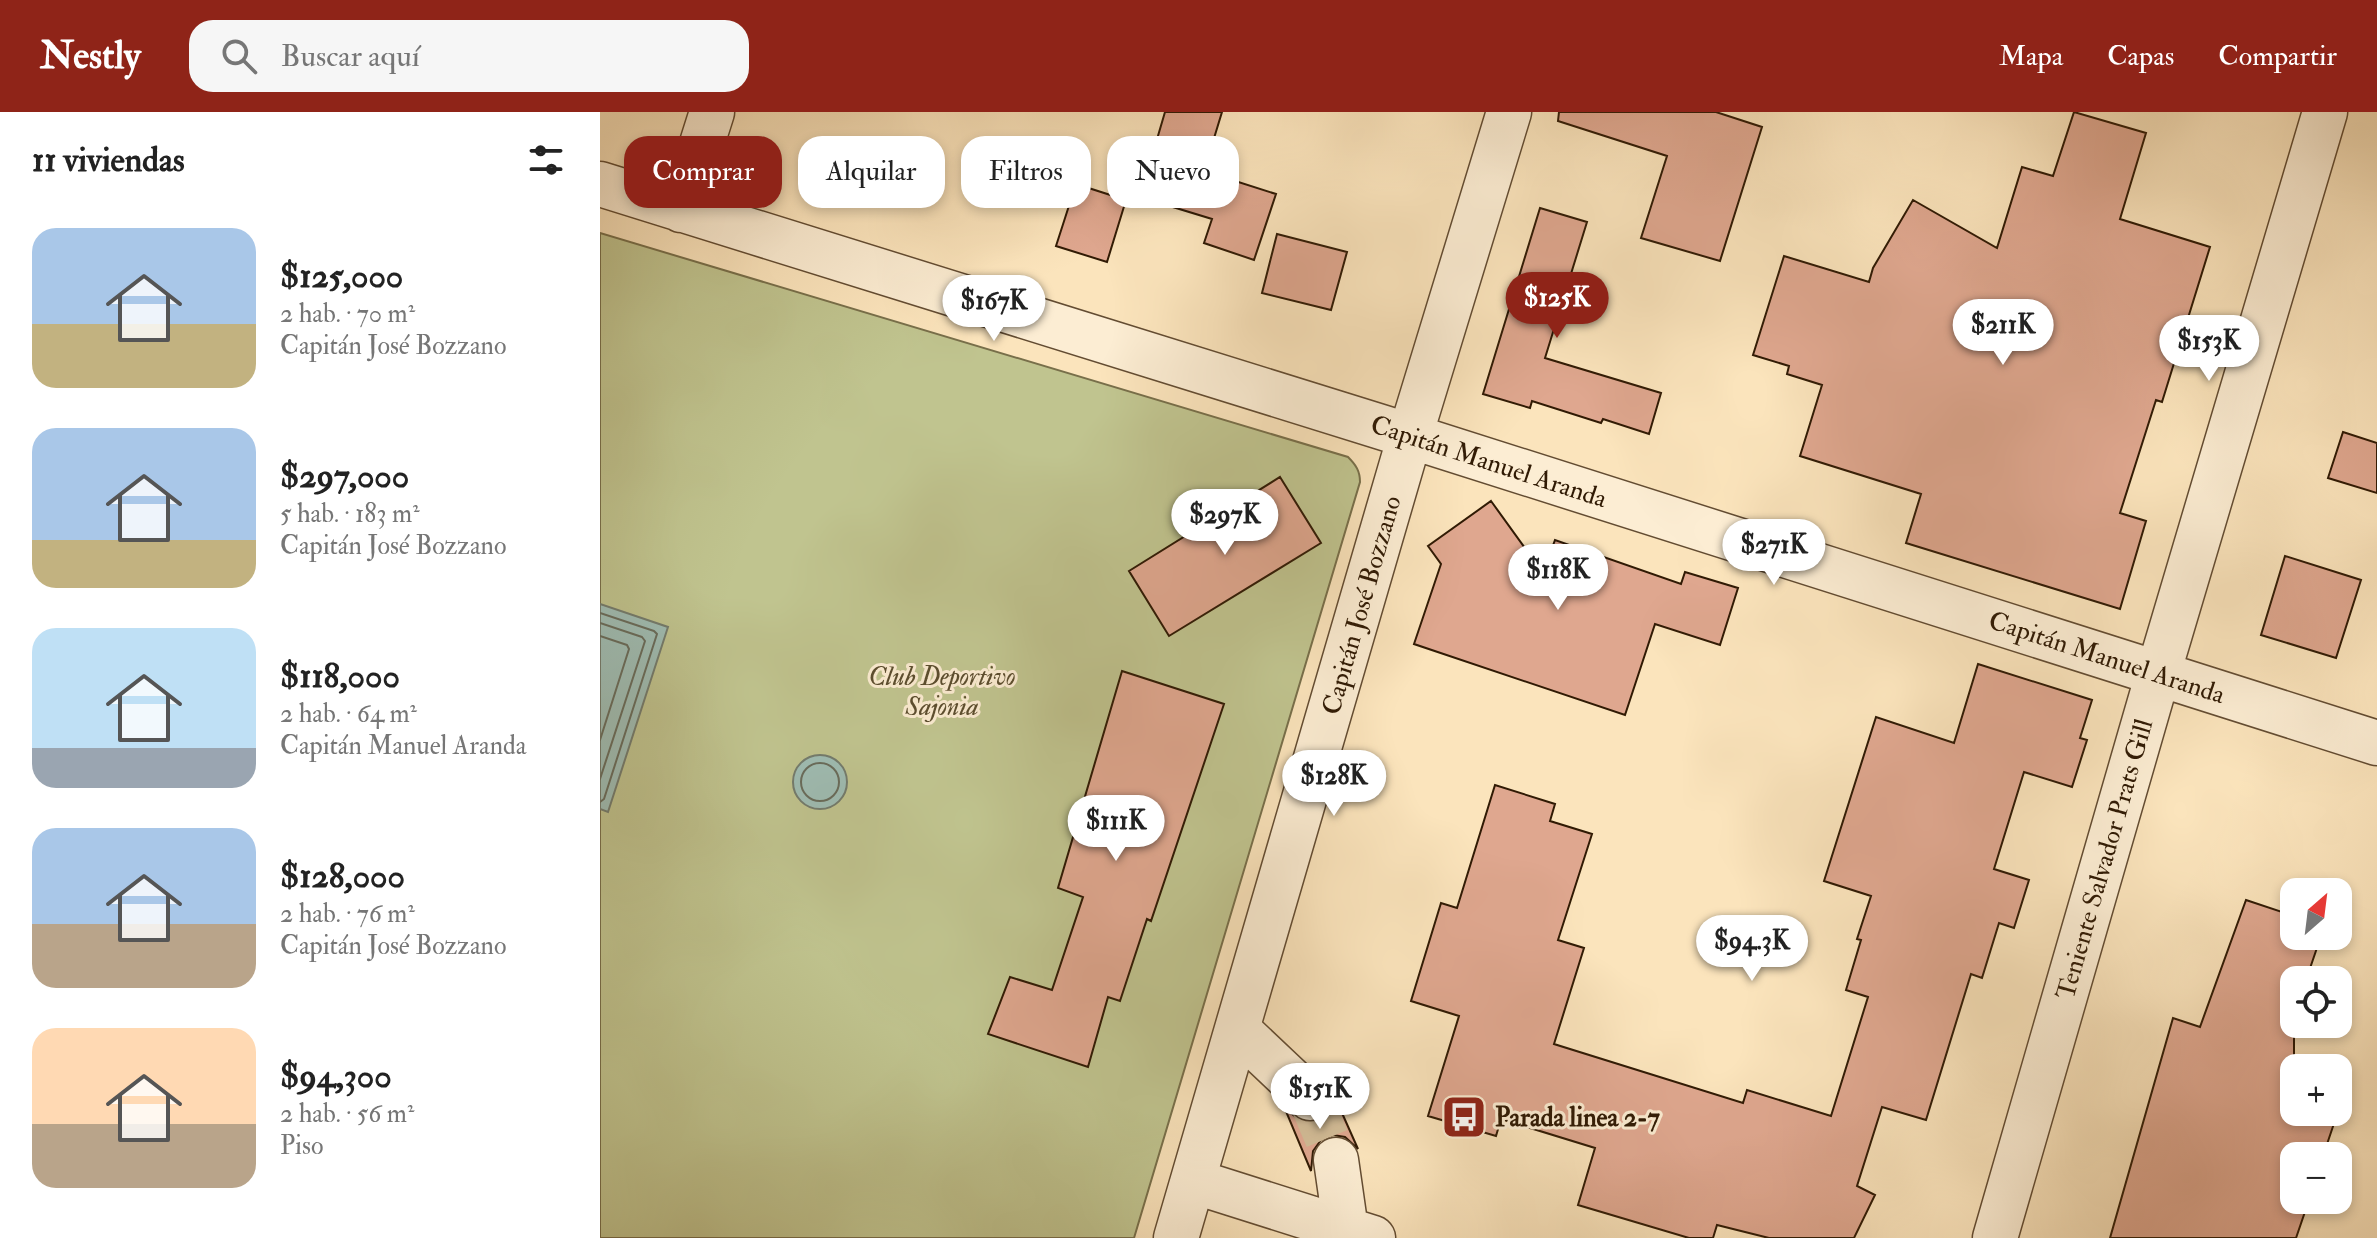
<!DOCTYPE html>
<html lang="es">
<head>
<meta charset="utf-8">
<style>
  :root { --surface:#fff; --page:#f6f6f6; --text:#222; --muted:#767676; --accent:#8f2418 }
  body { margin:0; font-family:"IM FELL Double Pica",serif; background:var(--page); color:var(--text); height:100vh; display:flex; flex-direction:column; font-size:30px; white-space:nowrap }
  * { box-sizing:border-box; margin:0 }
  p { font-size:26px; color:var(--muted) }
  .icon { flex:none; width:44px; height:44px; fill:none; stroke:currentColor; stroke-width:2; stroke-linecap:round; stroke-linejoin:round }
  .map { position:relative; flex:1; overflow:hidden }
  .side { display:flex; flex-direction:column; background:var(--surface); width:600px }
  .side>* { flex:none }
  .hud { position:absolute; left:24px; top:24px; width:760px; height:72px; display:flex; gap:16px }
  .needle { width:52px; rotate:28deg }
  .buttons { position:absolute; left:1680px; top:766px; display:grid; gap:16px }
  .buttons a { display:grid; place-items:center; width:72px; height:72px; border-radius:16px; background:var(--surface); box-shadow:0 4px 12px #0003; font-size:40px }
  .price { position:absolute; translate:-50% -68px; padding:0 18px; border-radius:28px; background:#fff; color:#222; font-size:26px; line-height:52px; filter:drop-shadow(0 2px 4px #0008) }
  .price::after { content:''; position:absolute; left:50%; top:48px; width:24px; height:18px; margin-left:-12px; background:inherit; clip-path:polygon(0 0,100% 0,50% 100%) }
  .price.current { background:var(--accent); color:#fff }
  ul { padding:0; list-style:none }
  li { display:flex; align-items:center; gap:24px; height:200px; padding:0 32px }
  li span { display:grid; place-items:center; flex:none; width:224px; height:160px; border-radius:24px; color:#555 }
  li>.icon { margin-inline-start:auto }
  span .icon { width:96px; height:96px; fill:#fffc; stroke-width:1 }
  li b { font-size:34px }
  h2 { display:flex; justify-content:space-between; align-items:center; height:96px; padding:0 32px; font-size:34px }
  .chip { padding:0 28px; border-radius:24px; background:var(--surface); box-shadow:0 4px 12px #0003; font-size:28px; line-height:72px }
  .chip.current { background:var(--accent); color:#fff }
  header { display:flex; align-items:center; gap:48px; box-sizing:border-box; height:112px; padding:0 40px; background:var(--accent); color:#fff }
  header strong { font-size:38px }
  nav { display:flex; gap:44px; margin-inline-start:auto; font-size:28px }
  .search { width:560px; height:72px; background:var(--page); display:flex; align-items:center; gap:20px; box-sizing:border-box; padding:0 28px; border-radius:24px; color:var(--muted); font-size:30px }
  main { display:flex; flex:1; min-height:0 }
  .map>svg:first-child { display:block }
  .green { fill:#c0c48f; stroke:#786f4a; stroke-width:2 }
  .water { fill:#9fbeb5; stroke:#737c6e; stroke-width:2 }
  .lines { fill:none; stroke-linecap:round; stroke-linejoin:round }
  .shore { stroke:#686c5c; stroke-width:2 }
  .building { fill:#dfa78f; stroke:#301a04; stroke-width:2 }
  .minor-tunnel { stroke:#d2bc97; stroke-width:44; stroke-dasharray:44 22; stroke-linecap:butt }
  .minor-casing { stroke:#634c32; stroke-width:47 }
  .minor { stroke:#fcedd3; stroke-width:44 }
  .labels { text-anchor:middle; stroke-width:6; stroke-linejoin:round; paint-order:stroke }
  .street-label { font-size:26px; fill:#301a04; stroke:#fcedd3 }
  .park-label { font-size:26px; font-style:italic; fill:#5b4d2e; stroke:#fcedd3 }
  .poi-label { font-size:26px; font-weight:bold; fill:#301a04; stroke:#fcedd3; text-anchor:start }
</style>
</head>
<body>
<header>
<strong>Nestly</strong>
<div class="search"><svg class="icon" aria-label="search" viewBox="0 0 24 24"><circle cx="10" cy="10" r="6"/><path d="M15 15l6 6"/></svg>Buscar aquí</div>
<nav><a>Mapa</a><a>Capas</a><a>Compartir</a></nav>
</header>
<main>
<section class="side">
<h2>11 viviendas<svg class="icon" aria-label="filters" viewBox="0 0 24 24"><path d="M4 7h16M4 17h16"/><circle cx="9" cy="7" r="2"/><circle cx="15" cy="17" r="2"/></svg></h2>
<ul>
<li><span style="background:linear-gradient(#a9c7e8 60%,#c2b280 0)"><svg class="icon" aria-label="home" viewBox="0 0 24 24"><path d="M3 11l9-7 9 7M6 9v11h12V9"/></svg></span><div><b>$125,000</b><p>2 hab. · 70 m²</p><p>Capitán José Bozzano</p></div></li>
<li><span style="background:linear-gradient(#a9c7e8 70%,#c2b280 0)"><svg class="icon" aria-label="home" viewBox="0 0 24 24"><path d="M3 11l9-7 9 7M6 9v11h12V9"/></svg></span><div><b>$297,000</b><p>5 hab. · 183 m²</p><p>Capitán José Bozzano</p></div></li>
<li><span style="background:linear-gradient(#bfe0f5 75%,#9aa5b1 0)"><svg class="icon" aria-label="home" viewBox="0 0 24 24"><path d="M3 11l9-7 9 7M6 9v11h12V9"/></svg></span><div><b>$118,000</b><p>2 hab. · 64 m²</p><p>Capitán Manuel Aranda</p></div></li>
<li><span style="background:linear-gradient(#a9c7e8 60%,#b9a48a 0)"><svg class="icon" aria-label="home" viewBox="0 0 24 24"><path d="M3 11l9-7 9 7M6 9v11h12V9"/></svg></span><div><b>$128,000</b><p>2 hab. · 76 m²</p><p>Capitán José Bozzano</p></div></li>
<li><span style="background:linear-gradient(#ffd9b3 60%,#b9a48a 0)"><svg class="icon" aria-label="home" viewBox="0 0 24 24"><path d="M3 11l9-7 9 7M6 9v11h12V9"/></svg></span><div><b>$94,300</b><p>2 hab. · 56 m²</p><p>Piso</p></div></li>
</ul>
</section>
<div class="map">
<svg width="1777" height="1126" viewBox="0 0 1777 1126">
  <rect width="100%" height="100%" fill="#fbe4bc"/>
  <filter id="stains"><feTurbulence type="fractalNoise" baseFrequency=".0025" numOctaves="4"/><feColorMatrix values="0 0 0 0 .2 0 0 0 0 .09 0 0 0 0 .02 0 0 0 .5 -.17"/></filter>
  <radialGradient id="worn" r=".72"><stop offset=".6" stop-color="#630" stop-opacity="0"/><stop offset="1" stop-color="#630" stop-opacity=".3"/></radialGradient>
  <path class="green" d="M0 121 748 345C756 353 760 359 760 370L534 1126H0Z"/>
  <path class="water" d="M0 492 68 515 8 700 0 697Z
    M193 670a27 27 0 1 1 54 0a27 27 0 1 1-54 0Z"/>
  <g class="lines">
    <path class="shore" d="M0 501 54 519 57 522 4 687 0 690
      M0 511 42 525 45 529 0 667
      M0 524 27 533 29 537 0 628
      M201 670a19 19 0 1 1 38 0a19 19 0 1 1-38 0Z"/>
  </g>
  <path class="building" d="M565 0H622L604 59 676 82 654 148 604 131 612 107 540 85Z
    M959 0H1116L1162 15 1120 149 1041 126 1067 44 958 9Z
    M1474 0 1546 21 1520 107 1610 135 1562 290 1556 288 1520 401 1546 409 1520 497 1306 431 1321 382 1200 344 1222 273 1187 262 1189 254 1153 243 1184 144 1269 170 1273 156 1313 88 1397 136 1422 55 1453 64Z
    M476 72 526 88 507 150 456 134Z
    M940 96 987 110 945 246 1061 281 1049 322 1003 307 1001 311 932 289 930 296 883 282Z
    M677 122 747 140 731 198 662 181Z
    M1743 320 1777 331V381L1728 366Z
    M680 365 721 431 569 524 529 459Z
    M891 389 943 461 955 428 1081 472 1085 460 1138 476 1120 533 1055 512 1025 603 814 532 841 452 828 434Z
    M1685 444 1761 468 1736 546 1661 523Z
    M1378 552 1492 588 1480 626 1487 628 1472 675 1424 660 1394 757 1429 768 1414 816 1399 811 1382 866 1371 862 1326 1008 1282 995 1257 1074 1275 1083 1254 1126H1169L1117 1113 1113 1126H1089L978 1093 995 1036 901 1007 896 1024 828 1004 859 904 811 889 841 791 857 796 895 673 955 692 950 709 992 722 958 828 984 836 954 932 1143 991 1147 978 1231 1004 1268 885 1246 878 1261 828 1257 827 1271 784 1224 769 1276 605 1354 631Z
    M522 559 624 592 551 809 547 807 520 889 508 885 488 955 388 922 410 865 452 878 483 785 458 776Z
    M1646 788 1694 804V824H1721L1706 868H1694V945L1726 956H1694V1000H1738V960L1750 964 1723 1044H1694V1088H1709L1696 1126H1510L1573 906 1600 915Z
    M734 983 758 1037 745 1025 733 1023 721 1028 713 1039 711 1059 685 997 703 1010H716L729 1003 734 993Z"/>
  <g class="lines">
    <path class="minor-tunnel" d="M710 986 736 1048"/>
    <g class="minor-casing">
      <path id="minor" d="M0 72 810 324 1777 631
        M81 98 112 0
        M637 917 710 986
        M736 1048 746 1118
        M593 1069 773 1126
        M576 1126 810 324 909 0
        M1395 1126 1558 562 1725 0"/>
    </g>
    <use href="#minor" class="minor"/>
  </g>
  <defs>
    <g id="bus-square" transform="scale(2.3)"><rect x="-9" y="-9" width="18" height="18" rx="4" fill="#8f2418" stroke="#fcedd3"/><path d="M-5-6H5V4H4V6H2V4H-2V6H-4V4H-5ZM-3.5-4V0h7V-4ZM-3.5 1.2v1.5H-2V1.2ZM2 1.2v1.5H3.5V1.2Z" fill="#fff"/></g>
  </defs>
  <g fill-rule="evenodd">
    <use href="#bus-square" x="864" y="1005"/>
  </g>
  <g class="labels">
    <g class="street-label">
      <text transform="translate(889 349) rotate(18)" y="9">Capitán Manuel Aranda</text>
      <text transform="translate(761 493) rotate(-74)" y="9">Capitán José Bozzano</text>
      <text transform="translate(1507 545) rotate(18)" y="9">Capitán Manuel Aranda</text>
      <text transform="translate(1504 747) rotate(-74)" y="9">Teniente Salvador Prats Gill</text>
    </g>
    <g class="park-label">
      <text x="342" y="573">Club Deportivo<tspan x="342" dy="30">Sajonia</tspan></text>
    </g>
    <g class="poi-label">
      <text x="895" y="1014">Parada linea 2-7</text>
    </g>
  </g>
  <rect width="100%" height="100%" filter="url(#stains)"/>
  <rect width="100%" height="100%" fill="url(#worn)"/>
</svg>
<div class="buttons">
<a><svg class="needle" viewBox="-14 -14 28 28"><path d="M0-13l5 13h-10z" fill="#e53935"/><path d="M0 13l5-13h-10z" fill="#767676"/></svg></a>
<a><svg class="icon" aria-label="locate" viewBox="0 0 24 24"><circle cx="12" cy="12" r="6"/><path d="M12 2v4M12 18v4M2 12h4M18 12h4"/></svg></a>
<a>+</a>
<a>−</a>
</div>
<b class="price current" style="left:957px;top:228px">$125K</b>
<b class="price" style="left:394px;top:231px">$167K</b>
<b class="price" style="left:1403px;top:255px">$211K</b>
<b class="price" style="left:1609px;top:271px">$153K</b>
<b class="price" style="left:625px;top:445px">$297K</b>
<b class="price" style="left:1174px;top:475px">$271K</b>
<b class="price" style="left:958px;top:500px">$118K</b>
<b class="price" style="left:734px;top:706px">$128K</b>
<b class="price" style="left:516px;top:751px">$111K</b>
<b class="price" style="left:1152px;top:871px">$94.3K</b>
<b class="price" style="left:720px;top:1019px">$151K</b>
<div class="hud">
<a class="chip current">Comprar</a>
<a class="chip">Alquilar</a>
<a class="chip">Filtros</a>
<a class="chip">Nuevo</a>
</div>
</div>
</main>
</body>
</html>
